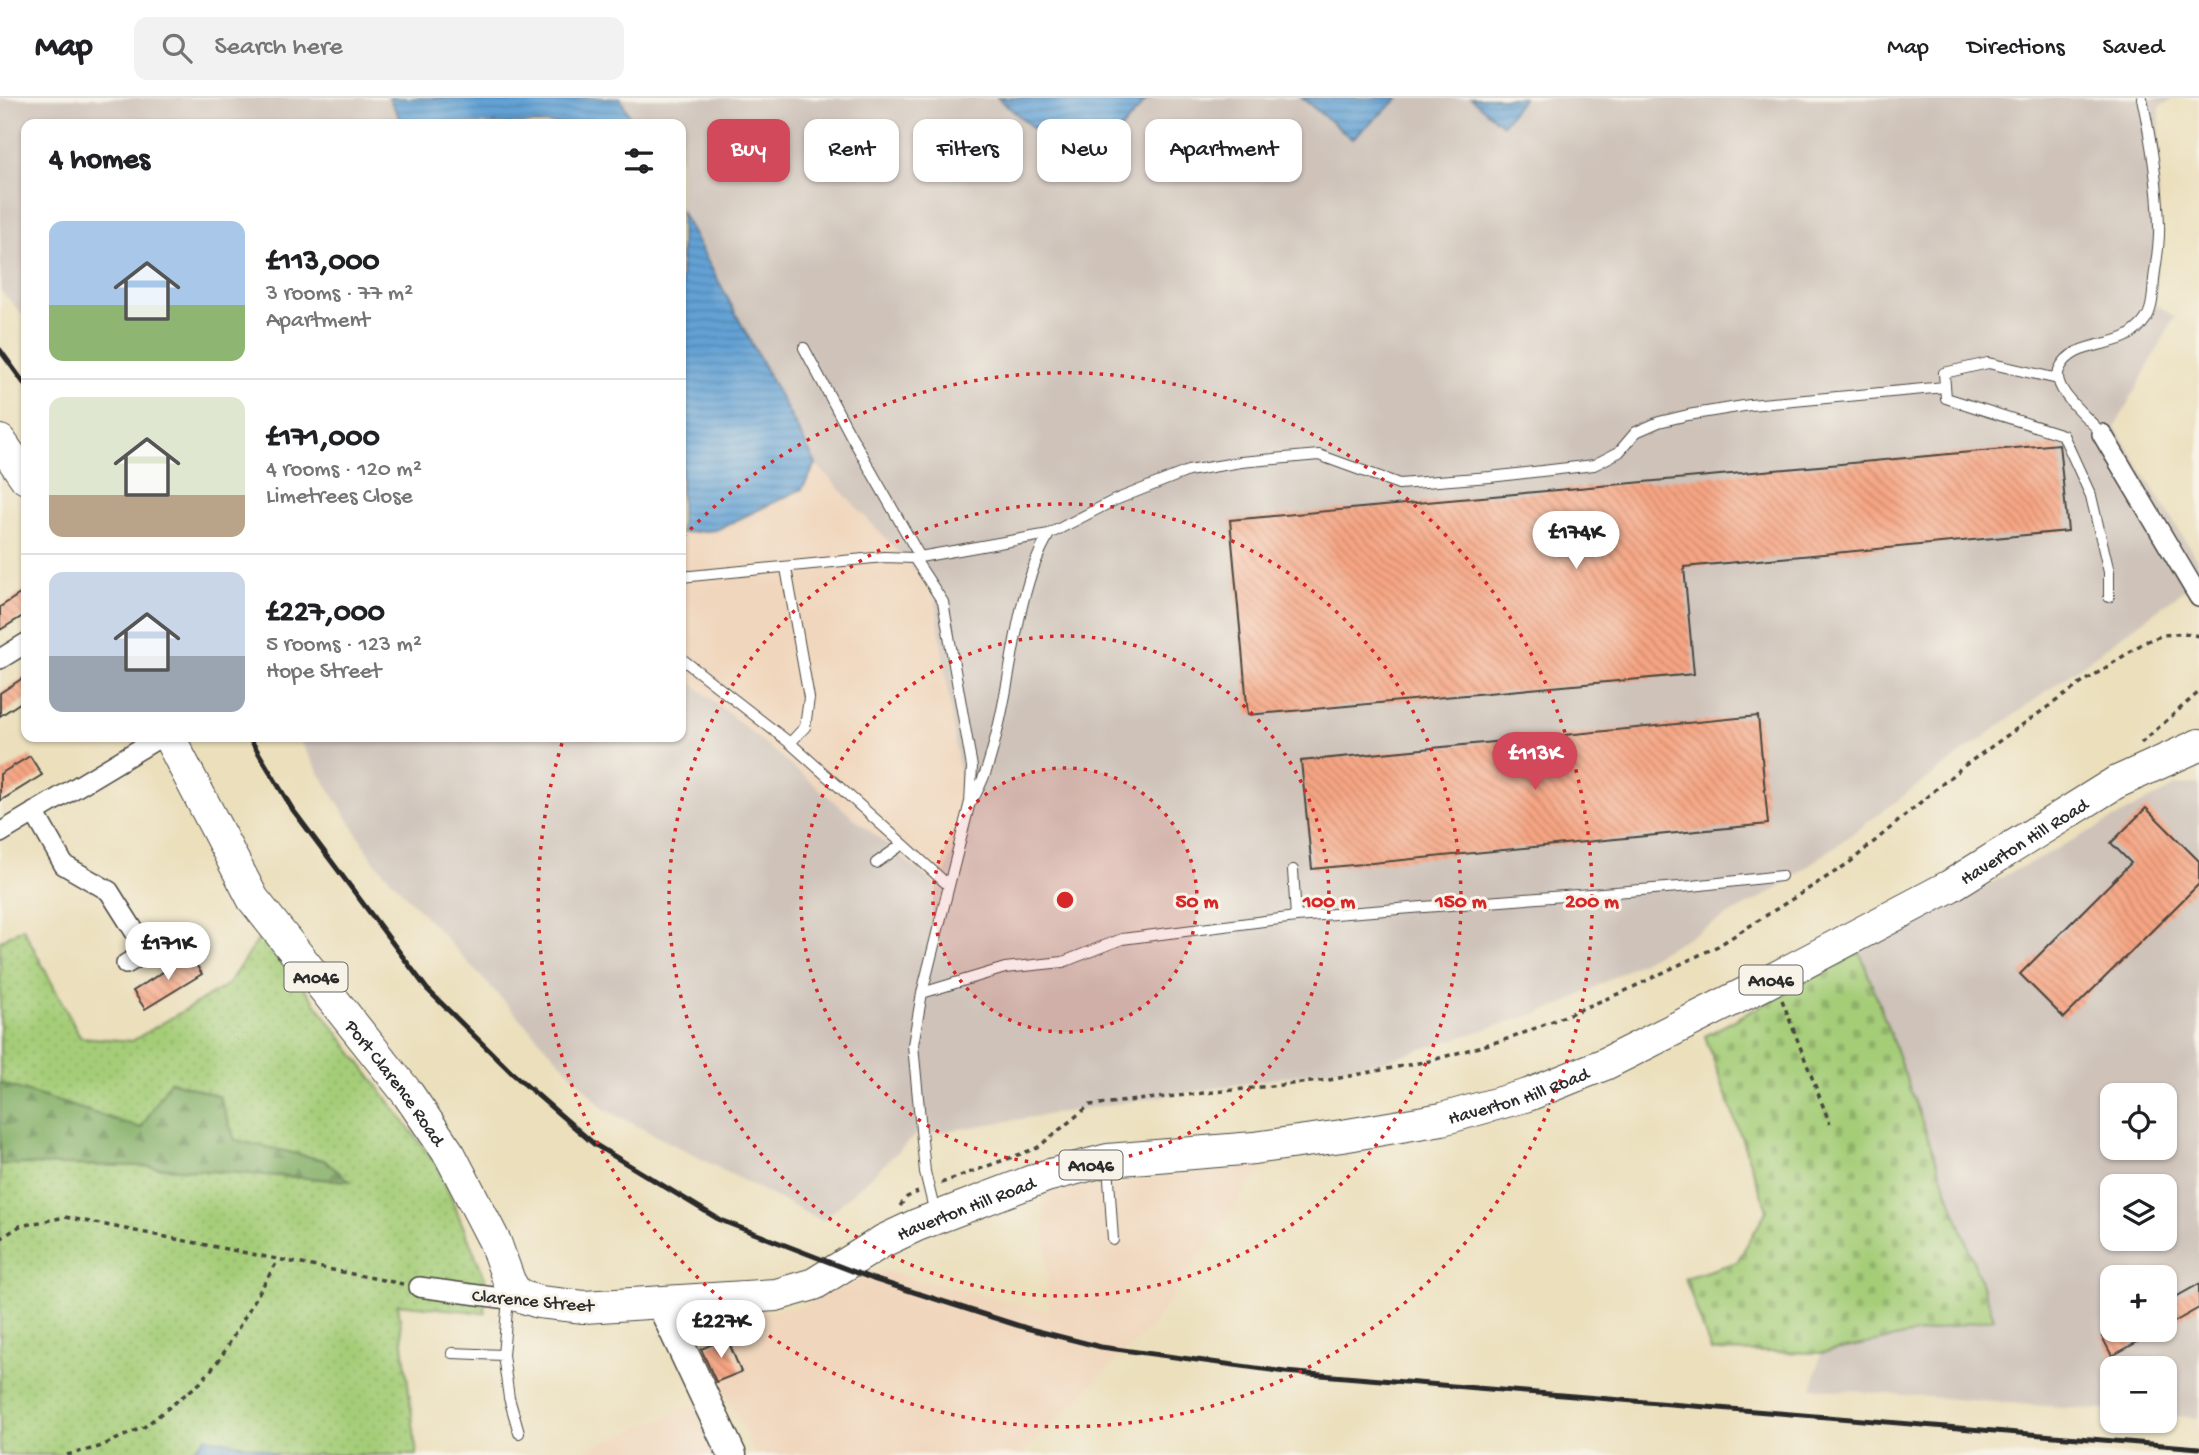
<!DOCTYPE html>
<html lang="en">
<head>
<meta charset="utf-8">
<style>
  :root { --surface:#fff; --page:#f2f2f2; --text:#202124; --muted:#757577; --line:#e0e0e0; --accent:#d1495b }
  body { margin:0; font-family:"Gochi Hand",sans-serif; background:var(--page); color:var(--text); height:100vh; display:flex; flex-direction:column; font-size:26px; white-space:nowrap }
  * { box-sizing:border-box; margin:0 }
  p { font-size:23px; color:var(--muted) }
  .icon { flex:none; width:38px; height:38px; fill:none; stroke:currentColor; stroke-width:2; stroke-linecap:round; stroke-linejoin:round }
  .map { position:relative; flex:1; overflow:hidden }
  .panel { position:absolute; left:21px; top:21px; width:665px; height:623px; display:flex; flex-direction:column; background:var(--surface); border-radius:14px; box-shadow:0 2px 5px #0004 }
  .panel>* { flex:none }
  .hud { position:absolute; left:707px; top:21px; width:665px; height:63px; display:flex; gap:14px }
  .buttons { position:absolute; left:2100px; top:985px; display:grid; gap:14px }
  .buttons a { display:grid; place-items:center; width:77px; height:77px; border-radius:14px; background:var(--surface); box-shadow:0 2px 5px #0004; font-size:35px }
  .price { position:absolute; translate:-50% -60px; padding:0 16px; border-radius:24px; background:#fff; color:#222; font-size:23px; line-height:46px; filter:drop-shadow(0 2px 4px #0008) }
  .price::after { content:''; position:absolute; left:50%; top:42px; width:21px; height:16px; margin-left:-10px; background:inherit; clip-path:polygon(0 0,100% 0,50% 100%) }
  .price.active { background:var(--accent); color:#fff }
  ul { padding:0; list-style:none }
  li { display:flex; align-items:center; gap:21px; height:175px; padding:0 28px }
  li+li { border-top:2px solid var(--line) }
  li span { display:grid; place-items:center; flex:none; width:196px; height:140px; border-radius:14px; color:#555 }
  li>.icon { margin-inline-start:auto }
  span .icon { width:84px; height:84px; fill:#fffc; stroke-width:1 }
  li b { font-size:30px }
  h2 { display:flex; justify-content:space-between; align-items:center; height:84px; padding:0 28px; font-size:30px }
  .pill { padding:0 24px; border-radius:14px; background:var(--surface); box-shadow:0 2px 5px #0004; font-size:24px; line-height:63px }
  .pill.active { background:var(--accent); color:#fff }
  header { display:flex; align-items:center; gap:42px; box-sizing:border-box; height:98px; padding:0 35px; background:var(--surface); border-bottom:2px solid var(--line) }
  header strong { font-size:33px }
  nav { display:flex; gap:38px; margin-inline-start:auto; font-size:24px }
  .search { width:490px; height:63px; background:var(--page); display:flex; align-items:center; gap:18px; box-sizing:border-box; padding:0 24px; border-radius:14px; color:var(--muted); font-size:26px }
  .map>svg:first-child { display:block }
  .built { fill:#f0d6bc }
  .industrial { fill:#cec2b9; fill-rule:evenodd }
  .green { fill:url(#green-dots); stroke:#687c52; stroke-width:2 }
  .forest { fill:url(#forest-firs); stroke:#586e4a; stroke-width:2 }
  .cemetery { fill:url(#cemetery-stones); stroke:#687c52; stroke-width:2 }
  .water { fill:url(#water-rules); stroke:#476680; stroke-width:2 }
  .building { fill:url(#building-back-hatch) }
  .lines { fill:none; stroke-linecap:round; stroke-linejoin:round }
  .service-casing { stroke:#484641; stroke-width:12 }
  .minor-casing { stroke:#484641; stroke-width:22 }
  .secondary-casing { stroke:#484641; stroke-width:31 }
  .primary-casing { stroke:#484641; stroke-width:34 }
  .path { stroke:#484641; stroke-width:3.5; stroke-dasharray:5 5; stroke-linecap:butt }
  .service { stroke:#fff; stroke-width:10 }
  .minor { stroke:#fff; stroke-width:19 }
  .secondary { stroke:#fff; stroke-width:28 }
  .primary { stroke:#fff; stroke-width:32 }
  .rail { stroke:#2b2b2b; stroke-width:5 }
  .ring { fill:none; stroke:#d62828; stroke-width:3.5; stroke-dasharray:3.5 7 }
  .labels { text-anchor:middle; stroke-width:6; stroke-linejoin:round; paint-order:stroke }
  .shield { fill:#f7f3e8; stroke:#686764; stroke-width:2 }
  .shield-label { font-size:18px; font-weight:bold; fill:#2b2b2b }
  .street-label { font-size:19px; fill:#2b2b2b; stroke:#f7f3e8 }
  .centre { fill:#d62828; stroke:#f7f3e8; stroke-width:3.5 }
  .ring-label { font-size:21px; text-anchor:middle; font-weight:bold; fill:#d62828; stroke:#f7f3e8; stroke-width:6; stroke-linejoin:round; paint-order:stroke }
</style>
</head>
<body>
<header>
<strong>Map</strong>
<div class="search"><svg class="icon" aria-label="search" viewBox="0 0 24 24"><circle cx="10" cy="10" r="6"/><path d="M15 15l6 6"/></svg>Search here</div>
<nav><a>Map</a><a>Directions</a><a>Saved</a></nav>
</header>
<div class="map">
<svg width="2199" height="1357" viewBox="0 0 2199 1357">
  <defs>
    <pattern id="green-dots" width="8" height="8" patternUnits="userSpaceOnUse" patternTransform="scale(1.75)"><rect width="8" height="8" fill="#a5cd78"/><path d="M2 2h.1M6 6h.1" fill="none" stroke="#8eb068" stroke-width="1.8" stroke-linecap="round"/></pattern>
    <pattern id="forest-firs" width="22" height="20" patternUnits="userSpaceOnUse" patternTransform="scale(1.75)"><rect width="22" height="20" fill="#84b068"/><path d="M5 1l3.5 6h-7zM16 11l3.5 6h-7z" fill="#6c8f56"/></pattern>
    <pattern id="cemetery-stones" width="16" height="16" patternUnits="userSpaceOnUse" patternTransform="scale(1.75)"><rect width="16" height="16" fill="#a5cd78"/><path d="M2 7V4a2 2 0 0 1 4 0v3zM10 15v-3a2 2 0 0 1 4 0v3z" fill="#8eb068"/></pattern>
    <pattern id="water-rules" width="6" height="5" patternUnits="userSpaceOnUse" patternTransform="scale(1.75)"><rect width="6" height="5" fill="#63a2d5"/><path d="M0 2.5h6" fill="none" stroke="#5284ad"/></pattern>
    <pattern id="building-back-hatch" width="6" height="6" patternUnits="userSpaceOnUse" patternTransform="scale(1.75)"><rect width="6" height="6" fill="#f7a583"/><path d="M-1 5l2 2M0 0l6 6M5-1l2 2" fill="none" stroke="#c8876b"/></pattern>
  </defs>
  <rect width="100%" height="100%" fill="#f7f3e8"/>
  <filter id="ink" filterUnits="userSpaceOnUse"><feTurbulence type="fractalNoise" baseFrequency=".0143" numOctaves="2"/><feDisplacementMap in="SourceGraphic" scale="14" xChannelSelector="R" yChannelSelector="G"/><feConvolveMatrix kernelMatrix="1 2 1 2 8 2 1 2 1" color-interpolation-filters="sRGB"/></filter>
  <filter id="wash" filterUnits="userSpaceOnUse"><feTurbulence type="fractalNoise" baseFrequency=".00686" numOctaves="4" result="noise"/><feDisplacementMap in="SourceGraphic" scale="28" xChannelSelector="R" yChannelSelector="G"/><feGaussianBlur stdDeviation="1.57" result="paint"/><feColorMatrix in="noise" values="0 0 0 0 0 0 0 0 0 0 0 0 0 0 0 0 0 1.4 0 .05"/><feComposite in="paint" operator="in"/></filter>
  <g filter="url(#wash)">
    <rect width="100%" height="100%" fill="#ebdfbc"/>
    <path class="built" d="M816 366 934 492 965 715 940 791 681 576V435L716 432 802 391Z
      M1264 1066 1152 1227 1021 1357H756L690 1223 800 1209 880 1172 1049 1213 1043 1094Z
      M692 1308 718 1357H573Z"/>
    <path class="industrial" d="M0 0H389L403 26H26V220L0 192Z
      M620 0H998L1085 74 1148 0H1302L1352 41 1399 0H1471L1502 26 1523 0H2173L2160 9 2156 206 2175 219 2115 329 2199 465V481L1777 791 1560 908 1383 963 915 1038 822 1123 604 1011 374 763 297 639H681V576L940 791 965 715 934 492 816 366 681 113V26H634Z
      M2199 686V1320L2165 1317V1270H2112V1313L1812 1290 1821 1255 1994 1219 1860 854 2176 688ZM2112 998H2165V1050H2112ZM2112 1088H2165V1141H2112ZM2112 1180H2165V1232H2112Z"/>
    <path class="green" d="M23 830 80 939 132 943 227 887 263 835 438 1069 485 1180V1215L398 1206 417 1357H0V1050L52 1067 138 1068 348 1083 324 1062 235 1042 219 998 171 983 141 1030 0 985V843Z"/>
    <path class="forest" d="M170 983 219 998 235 1042 324 1062 350 1083 138 1068 0 1066V985L141 1030Z"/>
    <path class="cemetery" d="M1860 854 1994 1220 1821 1255 1711 1253 1685 1180 1737 1164 1767 1112 1705 938Z"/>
    <path class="water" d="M389 0H620L634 26H403Z
      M998 0H1148L1085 74Z
      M1302 0H1399L1352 41Z
      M1471 0H1523L1502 27Z
      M681 113 816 366 802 391 716 432 681 435Z
      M206 1339 264 1351 276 1357H189Z"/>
    <g id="blocks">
      <path class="building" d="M2059 346 2068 433 1684 469 1694 576 1248 617 1230 422Z
        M26 492V516L0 532V509Z
        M26 578V601L0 618V595Z
        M1758 618 1768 726 1312 771 1301 663Z
        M30 658 42 677 0 703V676Z
        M2146 710 2199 763V786L2064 920 2020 876 2131 765 2111 745Z
        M190 857 202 876 145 911 133 893Z
        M2199 1186V1210L2165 1229V1205Z
        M2114 1232H2159L2112 1258 2102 1239Z
        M727 1240 741 1274 716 1284 701 1251Z"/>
    </g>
  </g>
  <g filter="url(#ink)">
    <use href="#blocks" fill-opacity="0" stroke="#484641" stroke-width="2"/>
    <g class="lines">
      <g class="service-casing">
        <path id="service" d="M804 250 850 336 920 459
          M2058 281 1988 265 1944 275 1946 300 2063 337 2091 398 2109 474V499
          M2102 336C2090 321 2051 292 2059 272 2071 244 2108 250 2129 237 2134 234 2142 227 2145 222 2153 212 2153 193 2154 181 2156 164 2160 145 2159 128 2158 85 2151 42 2142 0
          M914 460 1049 436 1115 402 1188 373 1241 364 1319 357 1399 386 1490 379 1594 367 1619 354 1636 334 1659 324 1688 317 1750 307 1945 289
          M786 470 809 600 805 629 790 645
          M681 479 884 459 914 460 943 504 972 669 970 704 922 895 913 947 925 1074 935 1115
          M682 561 790 645 903 746
          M971 704C985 682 991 659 997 634 1014 569 1015 495 1049 436
          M876 765 903 746 949 788
          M1296 819 1692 788 1781 778
          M922 895 1005 870 1063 864 1122 841 1296 819 1293 772
          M1108 1066 1113 1142
          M508 1201 503 1257 509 1300 519 1335
          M452 1255 503 1257"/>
      </g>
      <g class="minor-casing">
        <path id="minor" d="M2102 336 2199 499
          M0 561 26 545
          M34 714 64 767 109 793 147 853
          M0 735 160 639
          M126 866 169 841
          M419 1189 508 1201 517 1197"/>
      </g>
      <g class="secondary-casing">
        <path id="secondary" d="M660 1204 732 1357"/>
      </g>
      <g class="primary-casing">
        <g id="primary">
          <path d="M0 343 26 380"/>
          <path id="s1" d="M169 639 253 801 408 996 450 1057 495 1144 509 1183 517 1197 539 1204 584 1209 776 1197 814 1186 883 1143 917 1127 1046 1078 1108 1062 1254 1050 1342 1038 1442 1021 1528 997 1605 966 1764 886 1950 788 2115 685 2199 647"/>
        </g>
      </g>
      <path class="path" d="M2141 645 2199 594
        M1782 902 1830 1026
        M941 1085 1037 1050 1090 1007 1329 982 1429 963 1514 939 1625 893 1718 848 1849 765 1961 670 2076 589 2145 544 2163 537 2184 535 2199 538
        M900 1108 907 1099 918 1094
        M0 1141 20 1128 65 1119 403 1186
        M67 1357 99 1349 144 1329 200 1285 220 1261 278 1162"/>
      <use href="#service" class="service"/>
      <use href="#minor" class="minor"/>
      <use href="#secondary" class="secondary"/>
      <use href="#primary" class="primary"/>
      <path class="rail" d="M0 252 26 288
        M249 639 293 712 427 891 512 975 594 1046 720 1122 873 1181 1026 1230 1101 1249 1285 1274 2199 1350"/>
    </g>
  </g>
  <circle cx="1065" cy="802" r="132" fill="#d62828" fill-opacity=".12"/>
  <g class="ring">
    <circle cx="1065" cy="802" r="132"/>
    <circle cx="1065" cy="802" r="264"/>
    <circle cx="1065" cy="802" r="396"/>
    <path d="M683 439A527 527 0 1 1 564 639"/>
  </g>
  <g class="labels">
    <g class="shield">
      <rect x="284.5" y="864.5" width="63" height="29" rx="5"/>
      <rect x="1739.5" y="867.5" width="63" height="29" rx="5"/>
      <rect x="1059.5" y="1052.5" width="63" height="29" rx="5"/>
    </g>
    <g class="shield-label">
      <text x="316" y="885">A1046</text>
      <text x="1771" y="888">A1046</text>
      <text x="1091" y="1073">A1046</text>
    </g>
    <g class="street-label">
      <text dy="7" stroke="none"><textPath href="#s1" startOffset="2266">Haverton Hill Road</textPath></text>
      <text dy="7" stroke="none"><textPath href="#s1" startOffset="415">Port Clarence Road</textPath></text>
      <text dy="7" stroke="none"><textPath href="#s1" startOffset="1699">Haverton Hill Road</textPath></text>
      <text dy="7" stroke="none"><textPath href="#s1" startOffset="1132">Haverton Hill Road</textPath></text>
      <text transform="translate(533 1201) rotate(5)" y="7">Clarence Street</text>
    </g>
  </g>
  <circle cx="1065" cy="802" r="10" class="centre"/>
  <g class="ring-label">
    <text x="1197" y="809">50 m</text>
    <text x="1329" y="809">100 m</text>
    <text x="1461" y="809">150 m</text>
    <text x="1592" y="809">200 m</text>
  </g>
</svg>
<div class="buttons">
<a><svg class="icon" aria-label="locate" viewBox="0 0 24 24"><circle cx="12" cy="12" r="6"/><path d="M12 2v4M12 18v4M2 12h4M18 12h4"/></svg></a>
<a><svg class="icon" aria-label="layers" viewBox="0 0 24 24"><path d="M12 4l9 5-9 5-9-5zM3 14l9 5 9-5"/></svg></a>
<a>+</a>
<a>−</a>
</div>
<b class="price" style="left:1576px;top:473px">£174K</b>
<b class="price active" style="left:1535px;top:694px">£113K</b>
<b class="price" style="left:168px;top:884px">£171K</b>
<b class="price" style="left:721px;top:1262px">£227K</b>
<div class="hud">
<a class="pill active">Buy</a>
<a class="pill">Rent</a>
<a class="pill">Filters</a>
<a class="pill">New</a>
<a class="pill">Apartment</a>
</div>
<section class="panel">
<h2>4 homes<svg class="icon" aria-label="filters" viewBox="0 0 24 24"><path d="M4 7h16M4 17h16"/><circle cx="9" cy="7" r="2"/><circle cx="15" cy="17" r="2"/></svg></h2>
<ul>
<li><span style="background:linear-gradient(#a9c7e8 60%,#8fb573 0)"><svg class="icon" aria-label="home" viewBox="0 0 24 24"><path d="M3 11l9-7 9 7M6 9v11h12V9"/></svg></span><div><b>£113,000</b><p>3 rooms · 77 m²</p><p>Apartment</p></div></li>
<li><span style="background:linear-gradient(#dfe7d0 70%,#b9a48a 0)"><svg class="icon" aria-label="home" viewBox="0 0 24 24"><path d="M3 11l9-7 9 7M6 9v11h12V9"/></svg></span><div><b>£171,000</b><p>4 rooms · 120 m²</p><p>Limetrees Close</p></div></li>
<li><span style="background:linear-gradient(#c9d6e8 60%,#9aa5b1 0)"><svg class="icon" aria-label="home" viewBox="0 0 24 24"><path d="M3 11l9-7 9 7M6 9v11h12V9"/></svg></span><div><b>£227,000</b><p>5 rooms · 123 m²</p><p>Hope Street</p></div></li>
</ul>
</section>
</div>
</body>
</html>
